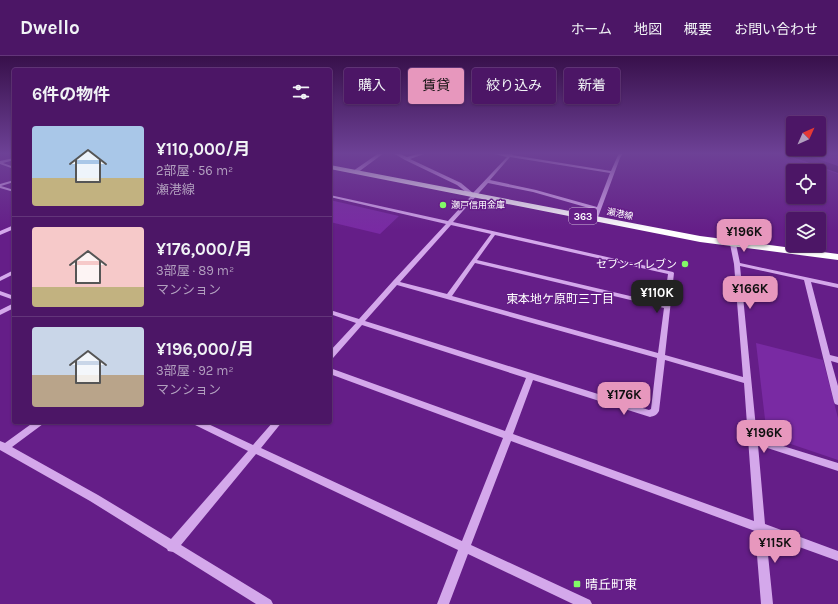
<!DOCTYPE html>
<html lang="ja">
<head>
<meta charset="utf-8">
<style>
  :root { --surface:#4c1666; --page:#56236f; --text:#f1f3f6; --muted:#b29fbf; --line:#63357a; --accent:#e797bd }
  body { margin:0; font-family:Karla,"Noto Sans JP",sans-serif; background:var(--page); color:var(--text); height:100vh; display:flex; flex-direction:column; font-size:15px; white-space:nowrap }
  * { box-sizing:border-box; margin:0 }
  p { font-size:13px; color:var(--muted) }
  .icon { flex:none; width:22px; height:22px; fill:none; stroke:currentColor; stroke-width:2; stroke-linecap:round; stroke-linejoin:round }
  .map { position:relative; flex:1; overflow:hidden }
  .drawer { position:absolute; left:12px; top:12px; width:320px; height:356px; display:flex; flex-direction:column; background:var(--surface); border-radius:4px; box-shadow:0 1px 3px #0004,0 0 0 1px var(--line) }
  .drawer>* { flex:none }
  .top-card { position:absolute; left:344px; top:12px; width:380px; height:36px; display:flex; gap:8px }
  .needle { width:26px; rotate:45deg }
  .fabs { position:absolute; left:786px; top:60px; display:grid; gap:8px }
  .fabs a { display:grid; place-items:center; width:40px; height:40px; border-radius:4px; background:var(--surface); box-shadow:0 1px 3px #0004,0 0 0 1px var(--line); font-size:20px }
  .price { position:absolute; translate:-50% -34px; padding:0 9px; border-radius:8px; background:var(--accent); color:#111; font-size:13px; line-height:26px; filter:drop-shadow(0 1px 2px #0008) }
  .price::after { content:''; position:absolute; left:50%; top:24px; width:12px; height:9px; margin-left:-6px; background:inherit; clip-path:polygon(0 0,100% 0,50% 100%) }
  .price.active { background:#222; color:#fff }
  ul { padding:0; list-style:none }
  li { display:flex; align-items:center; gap:12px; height:100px; padding:0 20px }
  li+li { border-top:1px solid var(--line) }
  li span { display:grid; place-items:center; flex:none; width:112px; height:80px; border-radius:4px; color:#555 }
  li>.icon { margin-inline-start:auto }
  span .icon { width:48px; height:48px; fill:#fffc; stroke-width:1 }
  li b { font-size:17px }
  h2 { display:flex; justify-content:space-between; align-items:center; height:48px; padding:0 20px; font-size:17px }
  .tag { padding:0 14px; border-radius:4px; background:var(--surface); box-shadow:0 1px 3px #0004,0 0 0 1px var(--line); font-size:14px; line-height:36px }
  .tag.active { background:var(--accent); color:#111 }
  header { display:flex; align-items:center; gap:24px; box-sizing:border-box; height:56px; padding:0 20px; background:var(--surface); border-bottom:1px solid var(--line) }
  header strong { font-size:19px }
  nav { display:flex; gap:22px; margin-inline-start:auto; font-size:14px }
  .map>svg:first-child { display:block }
  .green { fill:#792aa3 }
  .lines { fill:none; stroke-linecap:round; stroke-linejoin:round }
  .river { fill:#4c1467; fill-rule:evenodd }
  .minor { fill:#d4a8eb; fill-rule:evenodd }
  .highway { fill:#fff; fill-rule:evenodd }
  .poi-dot { fill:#82fa67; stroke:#651e88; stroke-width:1.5 }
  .labels { text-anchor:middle; stroke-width:3; stroke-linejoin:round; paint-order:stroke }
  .far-poi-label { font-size:9px; fill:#fff; stroke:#651e88; text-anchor:start }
  .far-street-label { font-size:9px; fill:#fff; stroke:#651e88 }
  .shield { fill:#651e88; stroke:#d1bcdb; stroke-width:1 }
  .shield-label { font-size:10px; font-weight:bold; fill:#fff }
  .poi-label { font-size:11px; fill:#fff; stroke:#651e88; text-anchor:end }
  .neighbourhood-label { font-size:12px; fill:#fff; stroke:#651e88 }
  .near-poi-label { font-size:13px; fill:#fff; stroke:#651e88; text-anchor:start }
</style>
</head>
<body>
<header>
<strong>Dwello</strong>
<nav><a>ホーム</a><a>地図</a><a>概要</a><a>お問い合わせ</a></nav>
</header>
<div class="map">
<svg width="838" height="548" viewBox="0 0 838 548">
  <rect width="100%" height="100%" fill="#651e88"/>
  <path class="green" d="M776 97H838V118Z
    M330 144 399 160 380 178 330 166Z
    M756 287 823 304 838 362V404L767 380Z"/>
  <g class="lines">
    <path class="river" d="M786 97H801L838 110V117L787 99Z"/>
    <path class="minor" d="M379 97H384L357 117H353V115Z
      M393 97H398L407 101 421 97H427L410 103 461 127 473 137 507 101 490 97 509 98 510 97H514L512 99 611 115 619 97H623L620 102 597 164 592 163 596 154 533 136 488 127 453 166 673 216 674 217 665 299 743 321 734 208 730 188 717 168 718 167H722L736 188 740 207 838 228V232L811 226 830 299 838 301V307L831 305 838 330V349L835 348 834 346 804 224 740 210 757 382 838 407V415L758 389 765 468 838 495V505L766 479 773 548H761L755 475 511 385 471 489 590 544 592 548H573L468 498 449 548H437L458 494 256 398 181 489 271 544 273 548H256L173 496 168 495 167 493 90 445 0 394V385L5 387 34 366H44L43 368 12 391 98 439 171 483 248 395 193 368 192 366H204L253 389 273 366H282L261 392 462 485 503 382 330 318V312L505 375 526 322 362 269 333 302 330 303V295L356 267 330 258V254L359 263 393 225 446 168 330 141V139L448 165 471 140 457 129 405 104ZM510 101 610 117 597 151 536 134 490 124ZM451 169 491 178 447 238 400 226ZM495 179 668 218 664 248 477 204ZM475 207 664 252 658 297 452 240ZM397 229 657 302 651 353 649 354 365 265ZM665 304 744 327 754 465 513 378 533 324 650 361C654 360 657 359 659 355Z
      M14 102V104L3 107 14 111V113L0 108V105Z
      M14 124V126L1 130 14 134V136L0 132V128Z
      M14 169V173L0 179V175Z
      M14 214V218L0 225V221Z
      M0 235 14 240V244L0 239Z
      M14 247V252L0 259V254Z"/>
    <path class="highway" d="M330 109 700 180 838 198V204L700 186 330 113Z"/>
  </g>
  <linearGradient id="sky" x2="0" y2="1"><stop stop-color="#38104b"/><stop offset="0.56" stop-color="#6d4196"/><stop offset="1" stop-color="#6d4196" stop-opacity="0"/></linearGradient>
  <rect width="838" height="174" fill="url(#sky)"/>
  <g class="poi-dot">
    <circle cx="443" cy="149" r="4"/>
    <circle cx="685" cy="208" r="4"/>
    <rect x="573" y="524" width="8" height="8" rx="2"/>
  </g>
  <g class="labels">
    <g class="far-poi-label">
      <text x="451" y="152">瀬戸信用金庫</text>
    </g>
    <g class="far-street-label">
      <text transform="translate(620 158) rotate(11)" y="3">瀬港線</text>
    </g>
    <rect class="shield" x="569" y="152" width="28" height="16" rx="3"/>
    <g class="shield-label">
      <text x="583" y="164">363</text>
    </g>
    <g class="poi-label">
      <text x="677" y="212">セブン-イレブン</text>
    </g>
    <g class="neighbourhood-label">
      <text x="560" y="247">東本地ケ原町三丁目</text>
    </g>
    <g class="near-poi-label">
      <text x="585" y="533">晴丘町東</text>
    </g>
  </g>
</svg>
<div class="fabs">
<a><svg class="needle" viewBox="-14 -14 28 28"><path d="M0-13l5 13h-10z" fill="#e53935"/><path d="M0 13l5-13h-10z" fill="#b29fbf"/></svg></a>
<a><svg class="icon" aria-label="locate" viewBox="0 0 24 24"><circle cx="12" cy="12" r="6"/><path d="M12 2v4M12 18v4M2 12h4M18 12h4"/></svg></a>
<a><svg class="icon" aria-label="layers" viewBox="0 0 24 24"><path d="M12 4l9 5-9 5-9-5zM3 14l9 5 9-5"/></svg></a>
</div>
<b class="price" style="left:744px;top:197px">¥196K</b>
<b class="price" style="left:750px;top:254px">¥166K</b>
<b class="price active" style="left:657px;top:258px">¥110K</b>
<b class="price" style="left:624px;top:360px">¥176K</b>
<b class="price" style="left:764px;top:398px">¥196K</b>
<b class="price" style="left:775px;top:508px">¥115K</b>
<div class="top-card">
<a class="tag">購入</a>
<a class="tag active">賃貸</a>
<a class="tag">絞り込み</a>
<a class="tag">新着</a>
</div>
<section class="drawer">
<h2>6件の物件<svg class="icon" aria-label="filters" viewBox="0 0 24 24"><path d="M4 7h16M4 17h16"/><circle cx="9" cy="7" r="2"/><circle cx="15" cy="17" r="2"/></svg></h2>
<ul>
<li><span style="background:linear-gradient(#a9c7e8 65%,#c2b280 0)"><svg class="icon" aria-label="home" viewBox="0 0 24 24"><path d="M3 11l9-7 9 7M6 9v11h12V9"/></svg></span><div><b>¥110,000/月</b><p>2部屋 · 56 m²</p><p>瀬港線</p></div></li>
<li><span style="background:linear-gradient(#f6c9c9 75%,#c2b280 0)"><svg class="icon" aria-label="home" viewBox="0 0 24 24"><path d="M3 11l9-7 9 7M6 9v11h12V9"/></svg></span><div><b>¥176,000/月</b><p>3部屋 · 89 m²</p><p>マンション</p></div></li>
<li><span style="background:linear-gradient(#c9d6e8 60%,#b9a48a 0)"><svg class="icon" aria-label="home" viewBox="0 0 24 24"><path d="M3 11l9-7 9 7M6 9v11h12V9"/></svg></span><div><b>¥196,000/月</b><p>3部屋 · 92 m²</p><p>マンション</p></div></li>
</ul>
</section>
</div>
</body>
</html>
